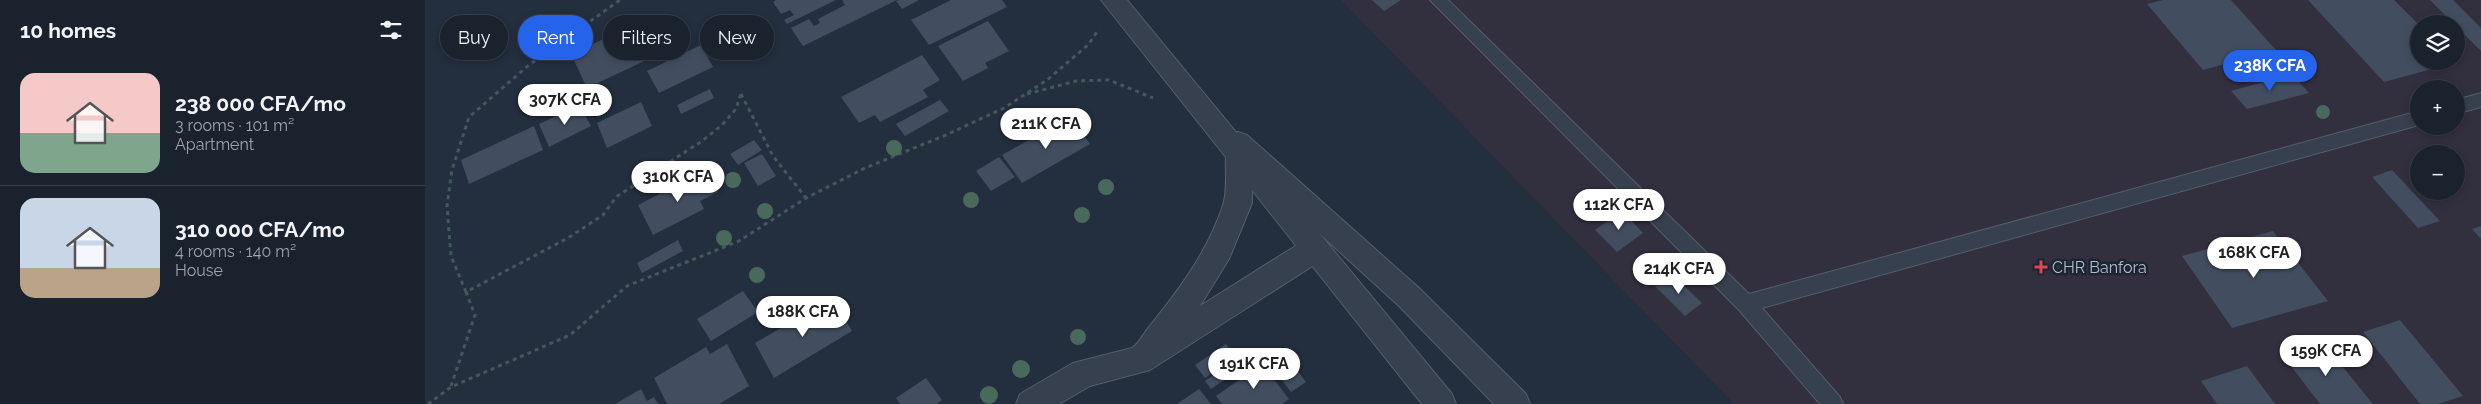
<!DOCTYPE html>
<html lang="en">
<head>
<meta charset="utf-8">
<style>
  :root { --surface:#1a222e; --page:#272f3a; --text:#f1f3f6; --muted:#9fa4aa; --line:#383f4a; --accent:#2563eb }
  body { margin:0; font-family:Raleway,sans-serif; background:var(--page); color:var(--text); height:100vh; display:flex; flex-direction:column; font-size:19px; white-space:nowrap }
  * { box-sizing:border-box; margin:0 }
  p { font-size:16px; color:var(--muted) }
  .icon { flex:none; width:28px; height:28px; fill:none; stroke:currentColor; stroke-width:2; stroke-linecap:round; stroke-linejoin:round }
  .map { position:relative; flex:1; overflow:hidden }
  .details { display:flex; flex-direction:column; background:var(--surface); width:425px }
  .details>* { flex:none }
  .hud { position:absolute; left:15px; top:15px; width:475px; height:45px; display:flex; gap:10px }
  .controls { position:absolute; left:1985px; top:15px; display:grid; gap:10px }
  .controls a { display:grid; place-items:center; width:55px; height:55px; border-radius:50%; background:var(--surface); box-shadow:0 2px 8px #0003,0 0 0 1px var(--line); font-size:25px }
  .price { position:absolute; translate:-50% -42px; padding:0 11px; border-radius:18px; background:#fff; color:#222; font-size:16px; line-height:32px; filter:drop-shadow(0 1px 2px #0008) }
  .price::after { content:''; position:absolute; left:50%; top:30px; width:15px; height:11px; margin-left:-8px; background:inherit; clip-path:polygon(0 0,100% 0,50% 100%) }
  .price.current { background:var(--accent); color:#fff }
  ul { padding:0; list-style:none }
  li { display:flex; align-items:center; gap:15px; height:125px; padding:0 20px }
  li+li { border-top:1px solid var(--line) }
  li span { display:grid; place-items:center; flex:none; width:140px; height:100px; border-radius:15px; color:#555 }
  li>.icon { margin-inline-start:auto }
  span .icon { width:60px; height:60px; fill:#fffc; stroke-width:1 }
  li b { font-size:21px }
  h2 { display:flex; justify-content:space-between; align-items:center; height:60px; padding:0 20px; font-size:21px }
  .pill { padding:0 18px; border-radius:22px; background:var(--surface); box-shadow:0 2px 8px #0003,0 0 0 1px var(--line); font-size:18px; line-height:45px }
  .pill.current { background:var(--accent); color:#fff }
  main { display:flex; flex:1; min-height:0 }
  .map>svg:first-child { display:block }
  .medical { fill:#322f3f; fill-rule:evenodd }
  .building { fill:#424e60 }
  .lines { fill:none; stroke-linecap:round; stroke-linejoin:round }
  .service-casing { stroke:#555e6c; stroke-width:2 }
  .minor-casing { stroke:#555e6c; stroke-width:2 }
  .tertiary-casing { stroke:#555e6c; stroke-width:2 }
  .path { stroke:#43585c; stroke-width:3; stroke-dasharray:4 4; stroke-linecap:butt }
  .service { fill:#37404e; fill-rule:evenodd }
  .minor { fill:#37404e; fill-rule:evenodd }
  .tertiary { fill:#37404e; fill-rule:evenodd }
  .tree { fill:#4a695d }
  .health-dot { fill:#e0444e; stroke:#1c2533; stroke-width:2 }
  .labels { text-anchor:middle; stroke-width:5; stroke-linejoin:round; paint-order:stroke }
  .poi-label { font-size:16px; fill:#b3bbc9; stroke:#1c2533; text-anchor:start }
</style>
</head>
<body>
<main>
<section class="details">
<h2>10 homes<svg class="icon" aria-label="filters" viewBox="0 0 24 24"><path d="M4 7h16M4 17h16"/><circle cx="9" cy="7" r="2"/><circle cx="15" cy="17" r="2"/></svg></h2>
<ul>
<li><span style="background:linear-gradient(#f6c9c9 60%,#7fa58c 0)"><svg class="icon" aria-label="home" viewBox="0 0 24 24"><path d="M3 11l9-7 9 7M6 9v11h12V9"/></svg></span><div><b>238 000 CFA/mo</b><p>3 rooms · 101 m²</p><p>Apartment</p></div></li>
<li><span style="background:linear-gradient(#c9d6e8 70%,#b9a48a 0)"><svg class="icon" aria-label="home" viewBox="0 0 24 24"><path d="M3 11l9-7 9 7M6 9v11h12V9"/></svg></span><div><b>310 000 CFA/mo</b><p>4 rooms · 140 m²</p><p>House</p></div></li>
</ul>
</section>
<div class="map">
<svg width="2056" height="404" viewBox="0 0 2056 404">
  <rect width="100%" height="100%" fill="#232e3e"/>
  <path class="medical" d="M916 0H2056V404H1309ZM1994 24H2031V61H1994ZM1994 89H2031V126H1994ZM1994 154H2031V191H1994Z"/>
  <path class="building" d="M351 0H411L362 24 359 20 369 15 365 10 356 14 348 2Z
    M417 0H472L378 46 366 28 384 19 389 26 395 23 393 19 420 5Z
    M474 0H494L477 9 471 1Z
    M526 0H577L582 7 504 45 486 20Z
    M947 0H976L959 11Z
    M1738 0H1806L1851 50 1778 70 1722 4Z
    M1883 0H1969L1994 25V61L2033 62 1959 82Z
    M2005 0H2028L2056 28V51Z
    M563 21 584 51 560 63 563 68 538 81 513 46Z
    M207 26 214 39 217 37 228 57 162 88 146 54Z
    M276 45 288 67 234 93 222 71Z
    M497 55 515 80 498 90 503 97 455 122 450 115 434 123 416 97Z
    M1867 74 1884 93 1822 109 1806 91Z
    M285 89 289 98 256 114 252 105Z
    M515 100 524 111 480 136 471 124Z
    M216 102 227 126 182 148 172 123Z
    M155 105 166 126 124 147 114 124Z
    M645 117 665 144 597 183 577 155Z
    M109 126 118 150 44 184 36 160Z
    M329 140 337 150 313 165 305 154Z
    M337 154 351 176 333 186 319 163Z
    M574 157 590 177 566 191 551 171Z
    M281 170 293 192 275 201 279 209 228 235 213 205Z
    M1967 170 2015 221 1993 228 1947 177Z
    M1197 211 1218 233 1192 252 1170 230Z
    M2056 226V239L2047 229Z
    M1848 231 1903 301 1807 328 1757 256Z
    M253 240 258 251 217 273 212 263Z
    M1247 274 1277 303 1260 316 1230 286Z
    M318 291 333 312 286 341 272 319Z
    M407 298 427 331 349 378 330 343Z
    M1975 320 2038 396 2013 404H1995L1938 332Z
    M302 344 324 386 294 404H242L229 378 281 347 285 354Z
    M801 344 811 357 780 378 770 365Z
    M1899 344 1948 404H1895L1859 357Z
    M837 364 864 399 857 404H797L791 396Z
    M1822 366 1850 404H1792L1776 381Z
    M871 369 881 382 866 392 856 379Z
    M796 370 802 378 786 389 780 381Z
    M501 378 517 400 512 404H475L471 398Z
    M216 389 222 401 229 397 233 404H190Z
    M774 389 786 404H752Z"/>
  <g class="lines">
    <g class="service-casing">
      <path id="service" d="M1005 0H1023L1324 294 1994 111V125L1337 308 1415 397 1418 404H1395L1314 310Z
        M2056 93V107L2031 114V100Z"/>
    </g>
    <g class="minor-casing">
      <path id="minor" d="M813 132 822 135 994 288 1101 394 1105 404H1069L974 306 827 172V203L804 259 775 306 880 240 890 237 900 240 904 249 900 258 725 370 665 386 634 404H591L595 394 648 363 707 348C715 343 718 334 724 327 754 290 783 251 798 205 803 191 800 170 801 155L803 150 800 143 804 135Z"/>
    </g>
    <g class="tertiary-casing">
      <path id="tertiary" d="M676 0H702L1027 394 1031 404H997Z"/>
    </g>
    <path class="path" d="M316 94 348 156 381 198
      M602 94 651 81 684 80 728 98
      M41 292 26 256 22 206 27 170 44 117 104 65 195 0
      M26 386 50 315 41 292 143 238 178 215 191 197 277 141 297 125 311 109 316 93
      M3 404 26 387 145 335 202 286 314 241 381 198 440 168 521 135 579 108 622 80 663 45 674 29"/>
    <use href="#service" class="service"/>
    <use href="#minor" class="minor"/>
    <use href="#tertiary" class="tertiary"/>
  </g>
  <g class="tree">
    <circle cx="249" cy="44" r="7"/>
    <circle cx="1898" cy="112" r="7"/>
    <circle cx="469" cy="148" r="8"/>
    <circle cx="308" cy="180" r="8"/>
    <circle cx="681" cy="187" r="8"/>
    <circle cx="546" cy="200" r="8"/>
    <circle cx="340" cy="211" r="8"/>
    <circle cx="657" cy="215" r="8"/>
    <circle cx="299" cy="238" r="8"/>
    <circle cx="332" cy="275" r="8"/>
    <circle cx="653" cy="337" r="8"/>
    <circle cx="596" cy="369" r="9"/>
    <circle cx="564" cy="395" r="9"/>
  </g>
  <path class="health-dot" d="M1613.5 259.5h5v5h5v5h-5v5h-5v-5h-5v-5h5z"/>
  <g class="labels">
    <g class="poi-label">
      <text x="1627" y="273">CHR Banfora</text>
    </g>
  </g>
</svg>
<div class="controls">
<a><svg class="icon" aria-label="layers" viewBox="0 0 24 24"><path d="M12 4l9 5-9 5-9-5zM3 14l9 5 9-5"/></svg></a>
<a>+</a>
<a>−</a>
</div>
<b class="price current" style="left:1845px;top:92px">238K CFA</b>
<b class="price" style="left:140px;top:126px">307K CFA</b>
<b class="price" style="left:621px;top:150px">211K CFA</b>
<b class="price" style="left:253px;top:203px">310K CFA</b>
<b class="price" style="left:1194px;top:231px">112K CFA</b>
<b class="price" style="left:1829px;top:279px">168K CFA</b>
<b class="price" style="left:1254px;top:295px">214K CFA</b>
<b class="price" style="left:378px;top:338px">188K CFA</b>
<b class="price" style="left:1901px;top:377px">159K CFA</b>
<b class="price" style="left:829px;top:390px">191K CFA</b>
<div class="hud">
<a class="pill">Buy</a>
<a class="pill current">Rent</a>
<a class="pill">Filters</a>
<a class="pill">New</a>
</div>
</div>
</main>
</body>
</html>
